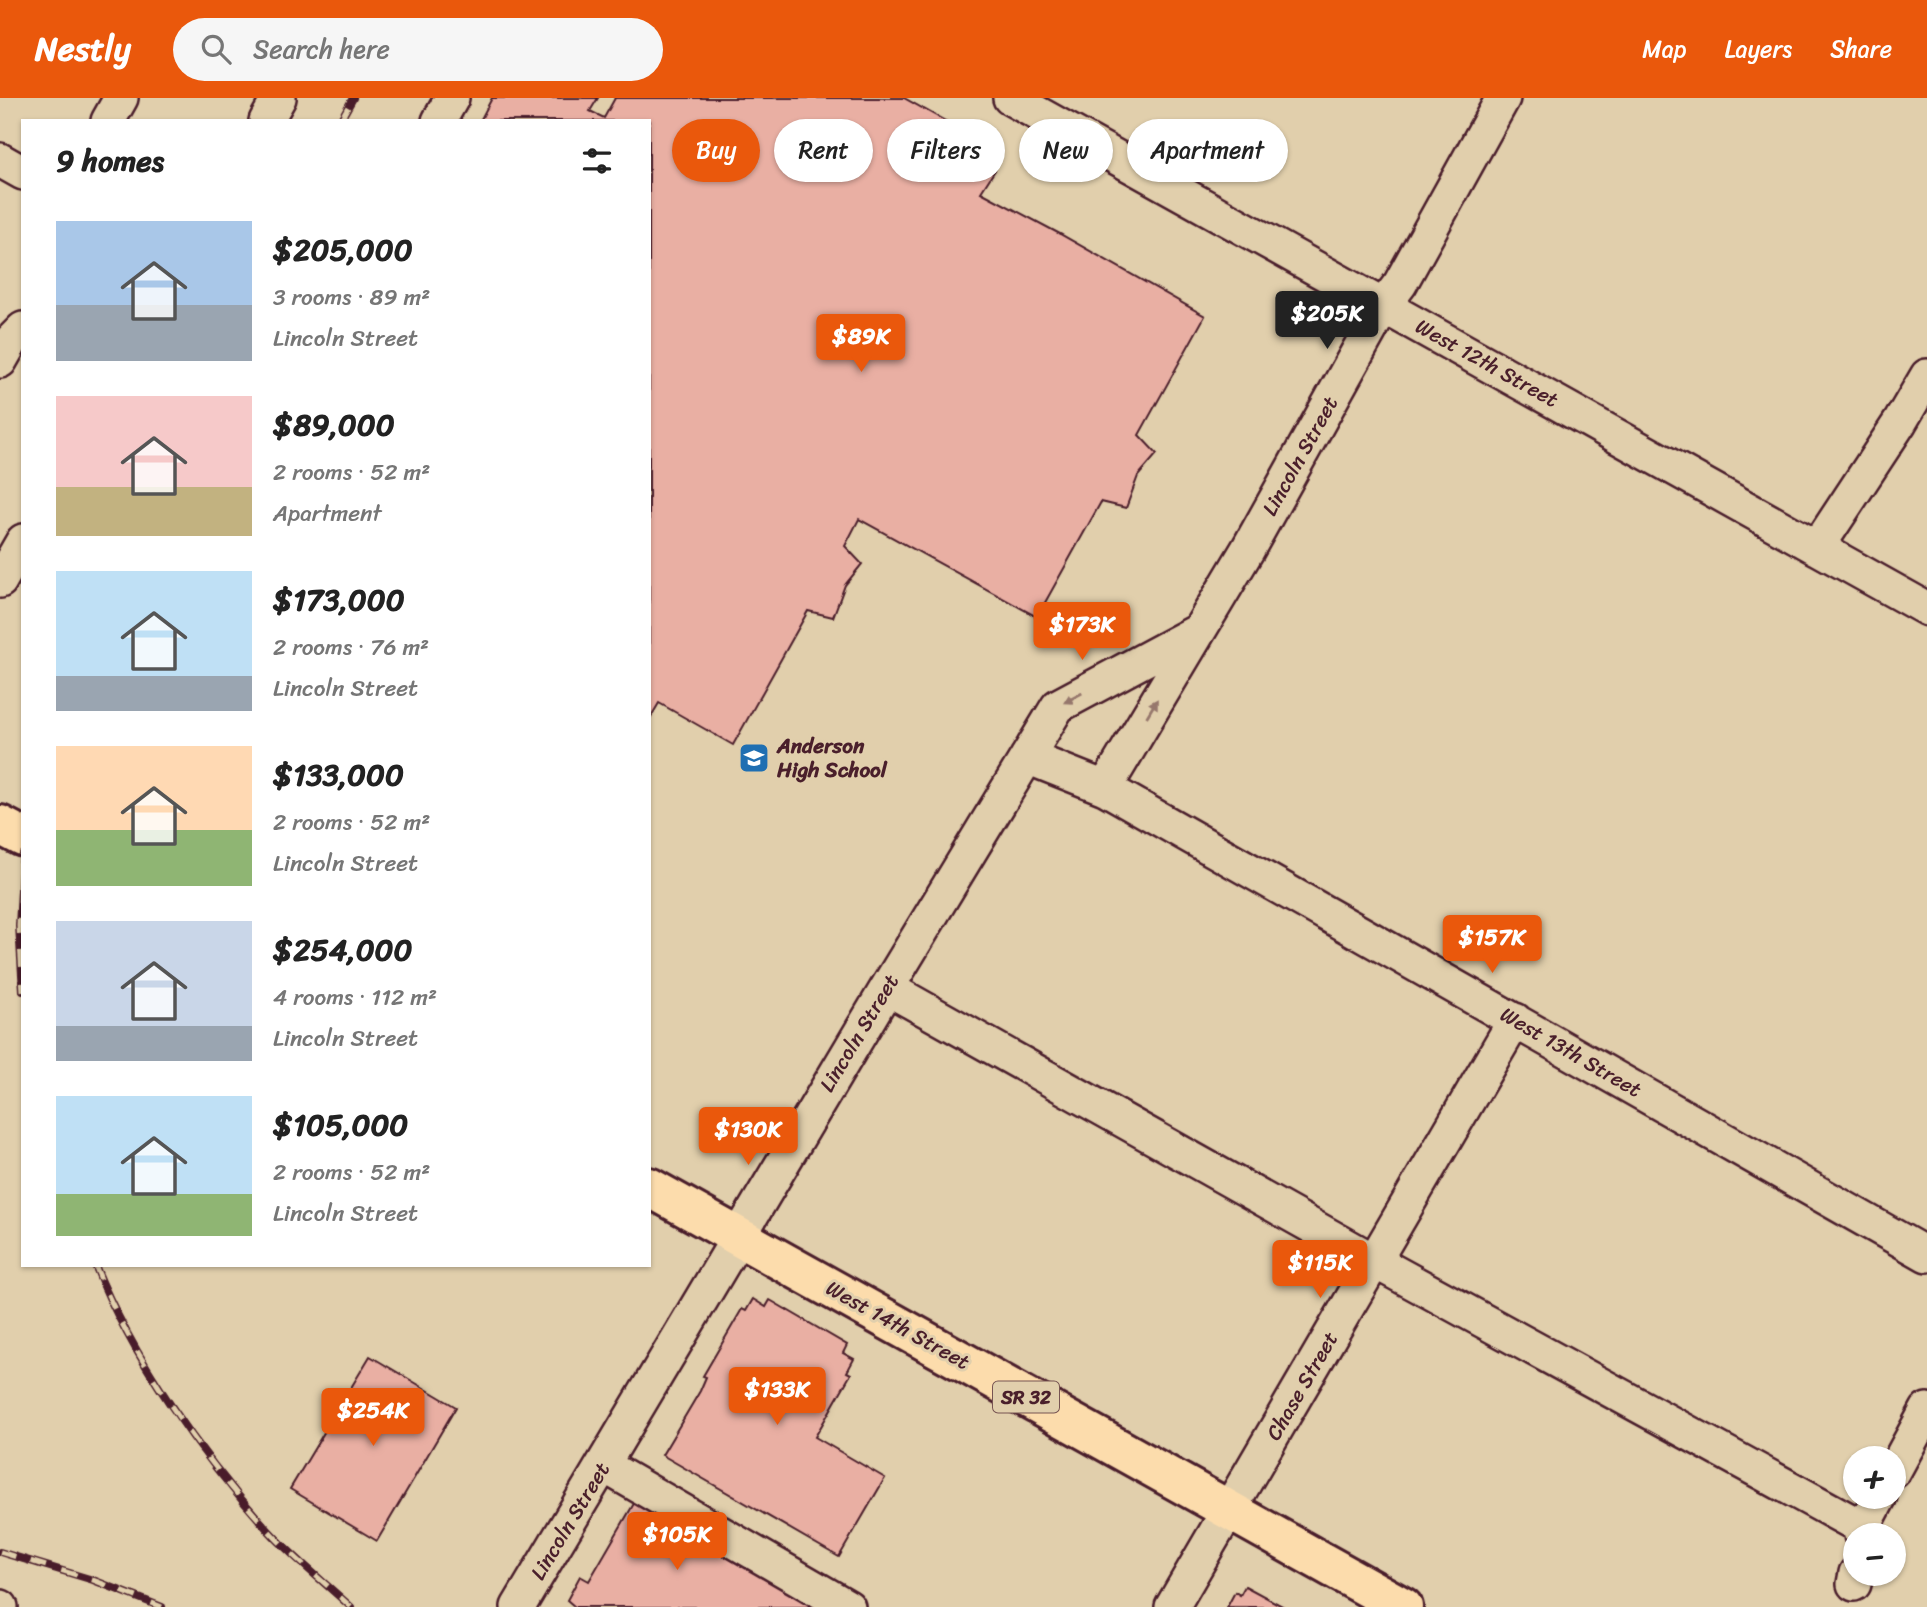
<!DOCTYPE html>
<html lang="en">
<head>
<meta charset="utf-8">
<style>
  :root { --surface:#fff; --page:#f6f6f6; --text:#222; --muted:#767676; --accent:#ea580c }
  body { margin:0; font-family:Sriracha,sans-serif; background:var(--page); color:var(--text); height:100vh; display:flex; flex-direction:column; font-size:26px; white-space:nowrap }
  * { box-sizing:border-box; margin:0 }
  p { font-size:23px; color:var(--muted) }
  .icon { flex:none; width:38px; height:38px; fill:none; stroke:currentColor; stroke-width:2; stroke-linecap:round; stroke-linejoin:round }
  .map { position:relative; flex:1; overflow:hidden }
  .panel { position:absolute; left:21px; top:21px; width:630px; height:1148px; display:flex; flex-direction:column; background:var(--surface); border-radius:0px; box-shadow:0 2px 5px #0004 }
  .panel>* { flex:none }
  .banner { position:absolute; left:672px; top:21px; width:665px; height:63px; display:flex; gap:14px }
  .fabs { position:absolute; left:1843px; top:1348px; display:grid; gap:14px }
  .fabs a { display:grid; place-items:center; width:63px; height:63px; border-radius:50%; background:var(--surface); box-shadow:0 2px 5px #0004; font-size:35px }
  .price { position:absolute; translate:-50% -60px; padding:0 16px; border-radius:7px; background:var(--accent); color:#fff; font-size:23px; line-height:46px; filter:drop-shadow(0 2px 4px #0008) }
  .price::after { content:''; position:absolute; left:50%; top:42px; width:21px; height:16px; margin-left:-10px; background:inherit; clip-path:polygon(0 0,100% 0,50% 100%) }
  .price.on { background:#222; color:#fff }
  ul { padding:0; list-style:none }
  li { display:flex; align-items:center; gap:21px; height:175px; padding:0 35px }
  li span { display:grid; place-items:center; flex:none; width:196px; height:140px; border-radius:0px; color:#555 }
  li>.icon { margin-inline-start:auto }
  span .icon { width:84px; height:84px; fill:#fffc; stroke-width:1 }
  li b { font-size:30px }
  h2 { display:flex; justify-content:space-between; align-items:center; height:84px; padding:0 35px; font-size:30px }
  .tag { padding:0 24px; border-radius:32px; background:var(--surface); box-shadow:0 2px 5px #0004; font-size:24px; line-height:63px }
  .tag.on { background:var(--accent); color:#fff }
  header { display:flex; align-items:center; gap:42px; box-sizing:border-box; height:98px; padding:0 35px; background:var(--accent); color:#fff }
  header strong { font-size:33px }
  nav { display:flex; gap:38px; margin-inline-start:auto; font-size:24px }
  .search { width:490px; height:63px; background:var(--page); display:flex; align-items:center; gap:18px; box-sizing:border-box; padding:0 24px; border-radius:38px; color:var(--muted); font-size:26px }
  .map>svg:first-child { display:block }
  .building { fill:#e9afa3; stroke:#4a1f2b; stroke-width:2 }
  .lines { fill:none; stroke-linecap:round; stroke-linejoin:round }
  .minor-casing { stroke:#4a1f2b; stroke-width:38 }
  .major-casing { stroke:#4a1f2b; stroke-width:44 }
  .minor { stroke:#e1cfac; stroke-width:33 }
  .major { stroke:#fcdcac; stroke-width:38 }
  .rail-casing { stroke:#4a1f2b; stroke-width:8 }
  .rail { stroke:#e1cfac; stroke-width:5; stroke-dasharray:16; stroke-linecap:butt }
  .oneway { fill:#96776c }
  .labels { text-anchor:middle; stroke-width:6; stroke-linejoin:round; paint-order:stroke }
  .shield { fill:#e1cfac; stroke:#775452; stroke-width:2 }
  .shield-label { font-size:19px; font-weight:bold; fill:#4a1f2b }
  .street-label { font-size:21px; fill:#4a1f2b; stroke:#e1cfac }
  .poi-label { font-size:21px; font-weight:bold; fill:#4a1f2b; stroke:#e1cfac; text-anchor:start }
</style>
</head>
<body>
<header>
<strong>Nestly</strong>
<div class="search"><svg class="icon" aria-label="search" viewBox="0 0 24 24"><circle cx="10" cy="10" r="6"/><path d="M15 15l6 6"/></svg>Search here</div>
<nav><a>Map</a><a>Layers</a><a>Share</a></nav>
</header>
<div class="map">
<svg width="1927" height="1509" viewBox="0 0 1927 1509">
  <rect width="100%" height="100%" fill="#e1cfac"/>
  <filter id="ink" filterUnits="userSpaceOnUse"><feTurbulence type="fractalNoise" baseFrequency=".0143" numOctaves="2"/><feDisplacementMap in="SourceGraphic" scale="14" xChannelSelector="R" yChannelSelector="G"/><feConvolveMatrix kernelMatrix="1 2 1 2 8 2 1 2 1" color-interpolation-filters="sRGB"/></filter>
  <g filter="url(#ink)">
    <path class="building" d="M492 0H598L590 13 604 20 615 0H904L979 42 971 59 995 72 981 94 1060 136 1205 218 1139 337 1157 356 1138 378 1126 410 1101 404 1037 519 859 421 845 448 862 466 845 487 833 519 808 513 733 647 659 605 649 622V23H480Z
      M753 1201 766 1209 770 1202 847 1247 843 1255 854 1261 847 1274 851 1276 815 1339 885 1380 839 1459 662 1357 700 1293 706 1279 703 1278 742 1211 746 1213Z
      M370 1258 456 1309 377 1443 290 1391Z
      M636 1402 827 1509H575L567 1502 580 1478 589 1483Z
      M1245 1488 1284 1509H1227L1235 1494 1240 1497Z"/>
    <g class="lines">
      <g class="minor-casing">
        <path id="minor" d="M1010 0 1927 511
          M108 23 121 0
          M266 23 279 0
          M439 23 452 0
          M0 62 23 75
          M0 263 12 242 23 231
          M1817 450 1900 324 1927 278
          M0 483 23 443
          M1027 659 1105 690 1927 1157
          M1105 690 1248 451 1384 207 1400 186 1503 0
          M887 890 1374 1163 1863 1430
          M603 1367 848 1509
          M1894 1373 1927 1312
          M1861 1437 1863 1430 1880 1398
          M1854 1486 1856 1475
          M0 1509H1
          M518 1509 887 890 1058 608 1198 533
          M1172 1509 1515 922"/>
      </g>
      <g class="major-casing">
        <path id="major" d="M0 727 23 739
          M649 1089 1403 1509"/>
      </g>
      <use href="#minor" class="minor"/>
      <use href="#major" class="major"/>
      <g class="rail-casing">
        <path id="rail" d="M340 23 353 0
          M23 757 19 828 23 893
          M95 1167C132 1260 202 1359 269 1433 294 1460 324 1484 351 1509
          M0 1454 93 1482 162 1509"/>
      </g>
      <use href="#rail" class="rail"/>
    </g>
    <defs><path id="oneway-solid" d="M-6-.8H1V-3.2L6.5 0L1 3.2V.8H-6Z" transform="scale(1.75)"/></defs>
    <g class="oneway">
      <use href="#oneway-solid" transform="translate(1073 600) rotate(152)"/>
      <use href="#oneway-solid" transform="translate(1152 610) rotate(-59)"/>
    </g>
  </g>
  <defs>
    <g id="school-square" transform="scale(1.575)"><rect x="-9" y="-9" width="18" height="18" rx="4" fill="#1f6fb2" stroke="#e1cfac"/><path d="M0-5L7-2L0 1L-7-2ZM-4 1L0 2.5L4 1V4Q0 6-4 4Z" fill="#fff"/></g>
  </defs>
  <g fill-rule="evenodd">
    <use href="#school-square" x="754" y="660"/>
  </g>
  <g class="labels">
    <rect class="shield" x="993" y="1283.5" width="66" height="31" rx="5"/>
    <g class="shield-label">
      <text x="1026" y="1306">SR 32</text>
    </g>
    <g class="street-label">
      <text transform="translate(1487 265) rotate(29)" y="7">West 12th Street</text>
      <text transform="translate(1300 358) rotate(-61)" y="7">Lincoln Street</text>
      <text transform="translate(859 935) rotate(-59)" y="7">Lincoln Street</text>
      <text transform="translate(1571 954) rotate(30)" y="7">West 13th Street</text>
      <text transform="translate(898 1227) rotate(29)" y="7">West 14th Street</text>
      <text transform="translate(1302 1288) rotate(-60)" y="7">Chase Street</text>
      <text transform="translate(570 1423) rotate(-59)" y="7">Lincoln Street</text>
    </g>
    <g class="poi-label">
      <text x="777" y="655">Anderson<tspan x="777" dy="24">High School</tspan></text>
    </g>
  </g>
</svg>
<div class="fabs">
<a>+</a>
<a>−</a>
</div>
<b class="price on" style="left:1327px;top:253px">$205K</b>
<b class="price" style="left:861px;top:276px">$89K</b>
<b class="price" style="left:1082px;top:564px">$173K</b>
<b class="price" style="left:1492px;top:877px">$157K</b>
<b class="price" style="left:748px;top:1069px">$130K</b>
<b class="price" style="left:1320px;top:1202px">$115K</b>
<b class="price" style="left:777px;top:1329px">$133K</b>
<b class="price" style="left:373px;top:1350px">$254K</b>
<b class="price" style="left:677px;top:1474px">$105K</b>
<div class="banner">
<a class="tag on">Buy</a>
<a class="tag">Rent</a>
<a class="tag">Filters</a>
<a class="tag">New</a>
<a class="tag">Apartment</a>
</div>
<section class="panel">
<h2>9 homes<svg class="icon" aria-label="filters" viewBox="0 0 24 24"><path d="M4 7h16M4 17h16"/><circle cx="9" cy="7" r="2"/><circle cx="15" cy="17" r="2"/></svg></h2>
<ul>
<li><span style="background:linear-gradient(#a9c7e8 60%,#9aa5b1 0)"><svg class="icon" aria-label="home" viewBox="0 0 24 24"><path d="M3 11l9-7 9 7M6 9v11h12V9"/></svg></span><div><b>$205,000</b><p>3 rooms · 89 m²</p><p>Lincoln Street</p></div></li>
<li><span style="background:linear-gradient(#f6c9c9 65%,#c2b280 0)"><svg class="icon" aria-label="home" viewBox="0 0 24 24"><path d="M3 11l9-7 9 7M6 9v11h12V9"/></svg></span><div><b>$89,000</b><p>2 rooms · 52 m²</p><p>Apartment</p></div></li>
<li><span style="background:linear-gradient(#bfe0f5 75%,#9aa5b1 0)"><svg class="icon" aria-label="home" viewBox="0 0 24 24"><path d="M3 11l9-7 9 7M6 9v11h12V9"/></svg></span><div><b>$173,000</b><p>2 rooms · 76 m²</p><p>Lincoln Street</p></div></li>
<li><span style="background:linear-gradient(#ffd9b3 60%,#8fb573 0)"><svg class="icon" aria-label="home" viewBox="0 0 24 24"><path d="M3 11l9-7 9 7M6 9v11h12V9"/></svg></span><div><b>$133,000</b><p>2 rooms · 52 m²</p><p>Lincoln Street</p></div></li>
<li><span style="background:linear-gradient(#c9d6e8 75%,#9aa5b1 0)"><svg class="icon" aria-label="home" viewBox="0 0 24 24"><path d="M3 11l9-7 9 7M6 9v11h12V9"/></svg></span><div><b>$254,000</b><p>4 rooms · 112 m²</p><p>Lincoln Street</p></div></li>
<li><span style="background:linear-gradient(#bfe0f5 70%,#8fb573 0)"><svg class="icon" aria-label="home" viewBox="0 0 24 24"><path d="M3 11l9-7 9 7M6 9v11h12V9"/></svg></span><div><b>$105,000</b><p>2 rooms · 52 m²</p><p>Lincoln Street</p></div></li>
</ul>
</section>
</div>
</body>
</html>
